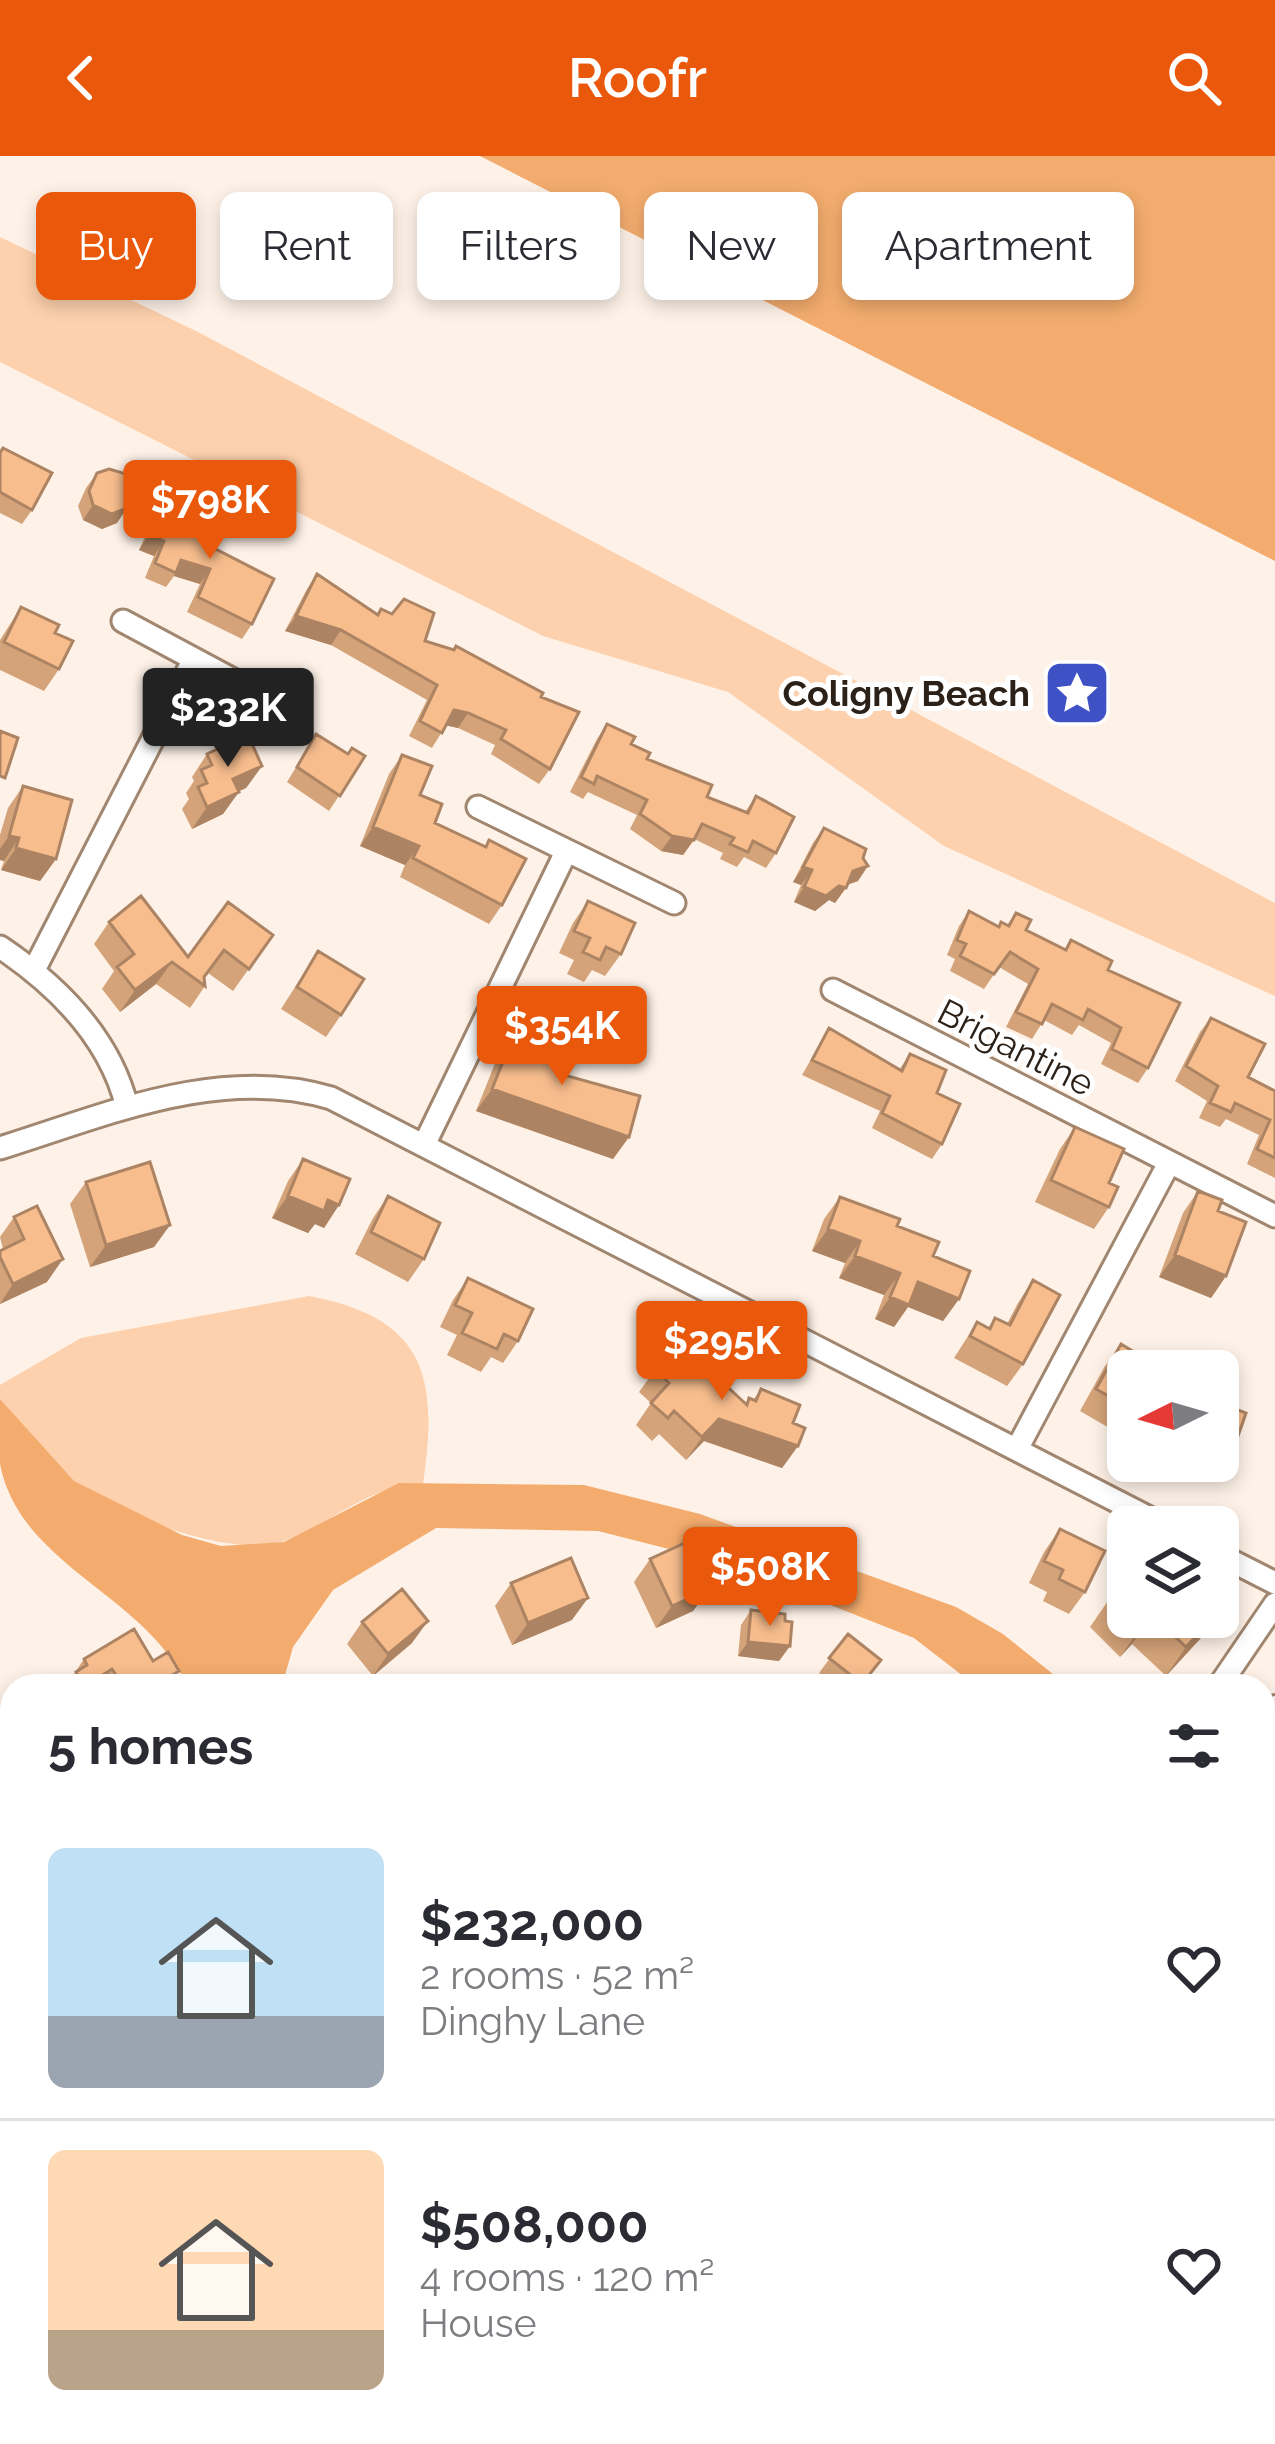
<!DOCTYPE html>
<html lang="en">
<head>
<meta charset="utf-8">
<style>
  :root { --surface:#fff; --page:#f7f7f7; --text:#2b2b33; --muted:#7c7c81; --line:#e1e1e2; --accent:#ea580c }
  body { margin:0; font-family:Raleway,sans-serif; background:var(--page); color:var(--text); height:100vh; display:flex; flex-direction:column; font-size:45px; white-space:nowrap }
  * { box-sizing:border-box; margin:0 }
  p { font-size:39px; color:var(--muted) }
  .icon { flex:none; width:66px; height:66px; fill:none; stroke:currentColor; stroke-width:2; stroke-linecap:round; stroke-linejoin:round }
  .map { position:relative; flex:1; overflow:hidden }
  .panel { position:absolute; left:0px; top:1518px; width:1275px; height:771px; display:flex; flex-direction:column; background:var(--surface); border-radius:36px 36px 0 0; box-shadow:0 6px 18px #0003 }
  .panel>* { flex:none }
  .hud { position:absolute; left:36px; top:36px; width:1203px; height:108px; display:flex; gap:24px }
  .needle { width:78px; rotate:265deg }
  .tools { position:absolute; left:1107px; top:1194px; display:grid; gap:24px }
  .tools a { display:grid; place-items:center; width:132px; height:132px; border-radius:18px; background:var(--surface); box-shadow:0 6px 18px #0003; font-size:60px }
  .price { position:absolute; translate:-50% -102px; padding:0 27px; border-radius:12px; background:var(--accent); color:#fff; font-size:39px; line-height:78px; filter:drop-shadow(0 3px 6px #0008) }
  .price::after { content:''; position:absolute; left:50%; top:72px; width:36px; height:27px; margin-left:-18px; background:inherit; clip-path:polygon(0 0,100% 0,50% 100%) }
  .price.active { background:#222; color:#fff }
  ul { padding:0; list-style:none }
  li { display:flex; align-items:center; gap:36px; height:300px; padding:0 48px }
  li+li { border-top:3px solid var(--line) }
  li span { display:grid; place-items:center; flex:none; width:336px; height:240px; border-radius:18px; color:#555 }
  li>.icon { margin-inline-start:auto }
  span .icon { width:144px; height:144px; fill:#fffc; stroke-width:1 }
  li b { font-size:51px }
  h2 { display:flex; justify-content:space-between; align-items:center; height:144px; padding:0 48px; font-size:51px }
  .pill { padding:0 42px; border-radius:18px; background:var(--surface); box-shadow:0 6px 18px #0003; font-size:42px; line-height:108px }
  .pill.active { background:var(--accent); color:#fff }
  header { display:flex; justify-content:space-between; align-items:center; height:156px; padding:0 48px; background:var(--accent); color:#fff; font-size:54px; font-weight:600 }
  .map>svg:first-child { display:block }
  .green { fill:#fdd1ad }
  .water { fill:#f3ac6e }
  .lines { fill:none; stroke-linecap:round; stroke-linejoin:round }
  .lane-casing { stroke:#a18670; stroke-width:16 }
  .street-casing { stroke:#a18670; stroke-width:27 }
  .lane { stroke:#fff; stroke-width:10 }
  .street { stroke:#fff; stroke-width:21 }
  .wall { fill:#d4a379 }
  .shaded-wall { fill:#ad8463 }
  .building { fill:#f7bd8d; stroke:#ad8463; stroke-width:3 }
  .labels { text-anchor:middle; stroke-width:10; stroke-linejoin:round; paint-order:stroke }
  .poi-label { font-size:36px; font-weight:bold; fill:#2c2118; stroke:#fff; text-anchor:end }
  .street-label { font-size:36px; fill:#2c2118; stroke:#fff }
</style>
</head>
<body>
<header><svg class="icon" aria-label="back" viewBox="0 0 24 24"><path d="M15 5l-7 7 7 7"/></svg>Roofr<svg class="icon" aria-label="search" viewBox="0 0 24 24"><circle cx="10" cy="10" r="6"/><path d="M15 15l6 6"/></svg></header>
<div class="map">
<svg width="1275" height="2288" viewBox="0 0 1275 2288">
  <rect width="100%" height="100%" fill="#fef2e8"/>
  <path class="green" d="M0 81 196 175 1275 747V840L944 690 728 536 543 480 0 206Z
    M309 1140C426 1162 439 1221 423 1328 375 1327 333 1365 289 1383 235 1406 118 1359 73 1325 46 1304 23 1268 0 1243V1229L81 1182Z
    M1275 2155V2288H750L755 2277H1263V2157Z"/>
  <path class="water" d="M480 0H1275V405L521 21Z
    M0 1243 74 1325 182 1379 221 1390 284 1386 399 1327 584 1329 700 1358 956 1451 1003 1478 1068 1530H976L914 1482 724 1407 598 1375 436 1372 333 1434 293 1491 282 1530H187C146 1438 20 1411 0 1308 0 1288 0 1263 0 1243Z
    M1263 1689 1275 1699V1848L1263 1836Z"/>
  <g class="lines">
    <g class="lane-casing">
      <path id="lane" d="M1263 1566 1275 1545
        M1263 1594 1275 1603
        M250 2277 255 2288
        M477 2288 483 2277
        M585 2288 598 2287 610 2277"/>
    </g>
    <g class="street-casing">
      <path id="street" d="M123 465 297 558
        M478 651 674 747
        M0 791C58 830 110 882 127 951
        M34 814 194 503
        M833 834 1275 1060
        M424 989 566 696
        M0 992C106 959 219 909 331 942L1167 1371
        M1017 1293 1168 1009
        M1218 1398 1275 1427
        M1219 1530 1275 1448
        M0 2153 12 2149"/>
    </g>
    <use href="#lane" class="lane"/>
    <use href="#street" class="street"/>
  </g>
  <path class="wall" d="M0 296 32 354 22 368 0 357Z
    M97 317 117 367 102 373 83 364 78 350 86 332Z
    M177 346 208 389 252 468 242 483 187 456 200 428 174 420 166 431 145 422 154 400 139 394 152 365 162 351 171 355Z
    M317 418 378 458 425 485 541 541 550 613 539 628 491 598 495 589 458 572 446 569 432 592 409 580 427 544 331 489 285 475 307 433Z
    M21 451 55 477 59 513 44 535 0 514V484Z
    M607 568 647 603 707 641 745 656 756 640 776 697 766 712 744 701 737 711 720 703 723 697 694 683 683 699 661 695 630 673 637 659 588 636 583 643 570 636 597 583Z
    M316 578 348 598 365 600 329 655 287 626Z
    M207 598 262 610 246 632 239 635 223 658 192 673 182 653 189 643 186 637 194 625 192 621Z
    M402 599 420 639 435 667 485 691 489 684 502 749 489 768 400 721 405 709 360 690 389 618Z
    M23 630 56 703 40 725 1 714 4 705 0 704V679L8 652Z
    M824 672 858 725 847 729 835 747 829 744 815 755 794 746 801 729 793 726 813 687Z
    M588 745 621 798 605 820 592 814 584 826 567 818 574 804 559 797 573 767Z
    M969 755 998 770 1007 769 1016 757 1026 774 1065 793 1071 784 1108 814 1148 912 1138 927 1101 908 1111 887 1079 869 1072 879 1044 864 1032 883 1006 871 1028 828 999 811 984 833 950 815 955 803 947 799 959 770Z
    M109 766 188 801 273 779 233 835 208 817 204 822 205 830 190 852 156 828 120 856 102 833 114 815 94 788Z
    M318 795 341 859 326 881 281 853Z
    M1211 862 1248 921 1275 935V1022L1247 1008 1259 979 1226 963 1220 971 1199 962 1207 945 1175 925 1200 876Z
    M829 872 899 914 910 898 937 937 942 988 932 1003 872 972 880 955 802 919Z
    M514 878 564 919 629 981 613 1003 476 955 498 900Z
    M1075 971 1109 1027V1051L1094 1073 1035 1046 1060 993Z
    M303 1003 339 1049 324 1072 315 1068 308 1077 272 1062 288 1025Z
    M86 1026 170 1069 154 1091 90 1111 70 1048Z
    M1198 1035 1218 1055 1226 1120 1211 1142 1159 1121 1183 1057Z
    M388 1040 424 1103 408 1126 355 1098 373 1062Z
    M840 1041 897 1070 933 1100 959 1143 943 1165 908 1151 894 1171 875 1163 884 1139 839 1122 845 1107 812 1095 824 1063Z
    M14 1061 47 1126 0 1148V1095L3 1093 0 1081Z
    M468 1122 518 1185 503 1207 491 1201 481 1216 447 1199 457 1179 440 1171 453 1144Z
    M1033 1124 1023 1208 1007 1230 954 1202 977 1166 988 1172 995 1162 1007 1168 1018 1147Z
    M1121 1188 1128 1215V1273L1123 1280 1080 1255 1105 1210Z
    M679 1208 745 1248 749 1242 753 1244 761 1233 793 1267 798 1290 782 1312 704 1285 686 1304 659 1278 652 1285 636 1269 651 1247 639 1236 655 1214Z
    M1218 1246 1230 1303 1214 1325 1176 1305H1218Z
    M1060 1373 1085 1436 1069 1458 1043 1445 1047 1436 1029 1427 1044 1396Z
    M650 1403 709 1433 693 1455 656 1472 634 1426Z
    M1128 1423V1461H1216L1200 1483 1166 1520 1132 1488 1120 1501 1090 1471 1110 1442Z
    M511 1427 572 1464 512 1489 495 1450Z
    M751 1454 785 1465 790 1490 779 1505 738 1500 741 1469Z
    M362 1466 412 1487 373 1520 347 1488Z
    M848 1478 862 1530H835L819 1517Z
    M84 1503 169 1530H66Z
    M12 2013V2074L1 2029Z
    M324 2277H359L350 2288H328Z
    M681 2277H750L754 2285 752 2288H687Z"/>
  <path class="shaded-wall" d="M93 349 127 352 117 367 102 373 83 364Z
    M149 379 164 385 154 400 139 394Z
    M181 404 210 413 200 428 174 420Z
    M296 460 341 474 331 489 285 475Z
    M454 554 468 557 458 572 444 569Z
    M262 610 246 632 217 645 233 623Z
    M239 636 223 658 192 673 207 651Z
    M373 671 419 690 405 709 360 690Z
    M9 680 19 682 4 705 0 704V693Z
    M672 680 694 684 683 699 661 695Z
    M16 692 56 703 40 725 1 714Z
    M868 710 858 725 843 730 853 715Z
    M803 711 812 714 801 729 793 726Z
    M839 730 846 732 835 747 829 744 815 755 794 746 804 731Z
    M172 806 156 828 120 856 135 834Z
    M492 933 629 981 613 1003 476 955Z
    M288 1040 328 1044 339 1049 324 1072 315 1068 308 1077 272 1062Z
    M170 1069 154 1091 90 1111 106 1089Z
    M828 1073 860 1085 845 1107 812 1095Z
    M1175 1099 1226 1120 1211 1142 1159 1121Z
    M855 1100 900 1117 884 1139 839 1122Z
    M63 1103 47 1126 0 1148 13 1128Z
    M918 1126 959 1143 943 1165 908 1151 894 1171 875 1163 890 1141Z
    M719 1263 798 1290 782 1312 704 1285 686 1304 702 1281Z
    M709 1433 693 1455 656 1472 672 1450Z
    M588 1442 572 1464 512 1489 528 1467Z
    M1151 1461 1132 1488 1120 1501 1141 1471Z
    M1214 1461H1216L1200 1483 1166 1520 1186 1491Z
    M428 1465 412 1487 373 1520 388 1498Z
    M748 1486 790 1490 779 1505 738 1500Z
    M112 1513 100 1530H84Z
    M179 1515 169 1530H154Z
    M343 2277H359L352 2287 335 2288Z"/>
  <path class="building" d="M3 292 52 317 32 354 0 336V297Z
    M109 313 126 318 135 335 127 352 112 358 93 349 89 335 97 317Z
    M177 346 218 366 208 389 274 423 252 468 198 441 210 413 181 404 176 417 155 407 164 385 149 379 162 351 173 356Z
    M317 418 378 459 381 453 392 458 404 443 434 457 425 485 454 494 456 490 543 537 541 541 579 556 550 613 501 583 506 574 468 557 454 554 442 577 420 565 437 529 341 474 296 460Z
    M21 451 59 469 55 477 73 485 59 513 4 486Z
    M607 568 635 581 631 588 650 597 647 603 712 629 707 641 748 657 756 640 794 661 776 697 753 685 748 696 730 688 734 682 702 668 694 684 672 680 640 658 647 644 597 620 594 628 581 621Z
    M0 575 18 582 5 622 0 620Z
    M316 578 348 598 352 592 365 600 340 640 297 611Z
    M248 579 262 610 233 623 239 636 207 651 198 631 207 627 201 614 212 609 207 598Z
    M402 599 432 610 420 639 442 648 435 667 486 691 489 684 526 703 502 749 413 702 419 690 373 671Z
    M23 630 72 644 56 703 16 692 19 682 9 680Z
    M824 672 866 693 863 702 868 710 853 715 846 732 839 730 826 740 804 731 812 714 803 711Z
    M141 740 188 801 228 746 273 779 249 813 224 794 204 821 205 830 172 806 135 834 117 811 134 798 109 766Z
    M588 745 635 767 621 798 606 791 600 804 583 796 590 782 574 775Z
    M969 755 999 771 1001 766 1009 770 1016 757 1031 764 1026 774 1066 794 1071 784 1112 805 1108 814 1180 847 1148 912 1112 893 1121 872 1088 853 1083 864 1052 848 1042 868 1016 856 1038 813 1010 796 994 818 960 800 966 788 957 784Z
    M318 795 364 823 341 859 297 831Z
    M1211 862 1265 888 1248 921 1275 935V1002L1257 993 1270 964 1235 947 1231 956 1210 947 1218 930 1186 910Z
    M829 872 902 915 910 898 946 914 937 937 960 948 942 988 882 957 890 940 812 904Z
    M514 878 571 901 564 919 640 940 629 981 492 933Z
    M1075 971 1124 993 1109 1027 1118 1031 1109 1051 1051 1024Z
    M303 1003 350 1023 339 1049 328 1044 324 1055 288 1040Z
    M150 1006 170 1069 106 1089 86 1026Z
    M1198 1035 1222 1044 1218 1055 1246 1066 1226 1120 1175 1099Z
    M388 1040 440 1067 424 1103 371 1076Z
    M840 1041 900 1063 897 1070 939 1086 933 1100 970 1115 959 1143 918 1126 909 1149 890 1141 900 1117 855 1100 860 1085 828 1073Z
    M37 1050 63 1103 13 1128 0 1101V1095L24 1083 14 1061Z
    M468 1122 533 1153 518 1185 504 1178 497 1193 462 1177 472 1157 455 1149Z
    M1033 1124 1060 1139 1023 1208 970 1180 977 1166 990 1173 995 1162 1010 1169Z
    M1121 1188 1144 1202 1138 1213 1142 1215H1128V1251L1096 1233Z
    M690 1196 747 1249 749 1242 756 1245 761 1233 800 1249 793 1267 805 1272 798 1290 719 1263 702 1281 674 1255 668 1262 651 1247 669 1227 655 1214 669 1199 679 1208Z
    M1218 1246 1246 1257 1230 1303 1218 1296Z
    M1060 1373 1105 1395 1085 1436 1059 1423 1063 1414 1044 1405Z
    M687 1386 709 1433 672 1450 650 1403Z
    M571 1402 588 1442 528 1467 511 1427Z
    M1128 1423V1459L1110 1442Z
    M402 1433 428 1465 388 1498 362 1466Z
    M751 1454 785 1458V1465L792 1466 790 1490 748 1486Z
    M1130 1461H1151L1141 1471Z
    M1155 1461H1214L1186 1491Z
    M134 1473 153 1505 168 1496 179 1515 154 1530H123L112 1513 85 1530 76 1516 87 1509 84 1503Z
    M848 1478 881 1504 862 1528 829 1502Z
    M909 1522 926 1530H905Z
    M708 2277H750L754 2285 749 2288H726L723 2281 713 2287Z"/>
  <defs>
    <g id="sight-square" transform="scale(3.45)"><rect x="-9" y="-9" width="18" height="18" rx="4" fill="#3e52c5" stroke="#fff"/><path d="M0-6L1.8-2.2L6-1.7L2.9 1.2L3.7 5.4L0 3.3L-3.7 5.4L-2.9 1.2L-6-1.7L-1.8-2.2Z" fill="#fff"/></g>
  </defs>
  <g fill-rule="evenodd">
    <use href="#sight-square" x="1077" y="537"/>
  </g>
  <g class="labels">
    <g class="poi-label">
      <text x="1030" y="550">Coligny Beach</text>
    </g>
    <g class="street-label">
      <text transform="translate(1016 891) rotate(27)" y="13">Brigantine</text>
    </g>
  </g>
</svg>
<div class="tools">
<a><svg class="needle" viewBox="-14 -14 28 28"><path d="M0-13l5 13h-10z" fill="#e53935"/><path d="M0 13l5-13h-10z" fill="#7c7c81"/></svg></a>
<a><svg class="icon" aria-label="layers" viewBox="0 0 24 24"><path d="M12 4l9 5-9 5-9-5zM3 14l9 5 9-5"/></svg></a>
</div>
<b class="price" style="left:210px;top:406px">$798K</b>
<b class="price active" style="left:228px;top:614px">$232K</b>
<b class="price" style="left:562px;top:932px">$354K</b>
<b class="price" style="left:722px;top:1247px">$295K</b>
<b class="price" style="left:770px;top:1473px">$508K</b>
<div class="hud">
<a class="pill active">Buy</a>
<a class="pill">Rent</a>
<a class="pill">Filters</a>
<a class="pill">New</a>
<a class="pill">Apartment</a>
</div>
<section class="panel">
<h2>5 homes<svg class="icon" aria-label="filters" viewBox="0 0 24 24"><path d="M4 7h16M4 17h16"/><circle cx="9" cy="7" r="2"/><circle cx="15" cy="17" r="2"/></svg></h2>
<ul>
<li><span style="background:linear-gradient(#bfe0f5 70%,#9aa5b1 0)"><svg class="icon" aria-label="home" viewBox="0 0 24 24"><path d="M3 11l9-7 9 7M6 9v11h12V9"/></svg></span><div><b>$232,000</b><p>2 rooms · 52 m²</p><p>Dinghy Lane</p></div><svg class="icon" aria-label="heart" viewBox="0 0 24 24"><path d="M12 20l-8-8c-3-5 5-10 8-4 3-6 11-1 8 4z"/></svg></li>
<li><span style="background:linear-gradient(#ffd9b3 75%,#b9a48a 0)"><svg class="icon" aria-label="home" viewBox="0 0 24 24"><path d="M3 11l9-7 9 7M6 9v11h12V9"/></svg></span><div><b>$508,000</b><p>4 rooms · 120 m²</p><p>House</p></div><svg class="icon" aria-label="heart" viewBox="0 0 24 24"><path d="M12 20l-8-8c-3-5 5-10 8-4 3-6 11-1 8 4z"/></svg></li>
</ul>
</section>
</div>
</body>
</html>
